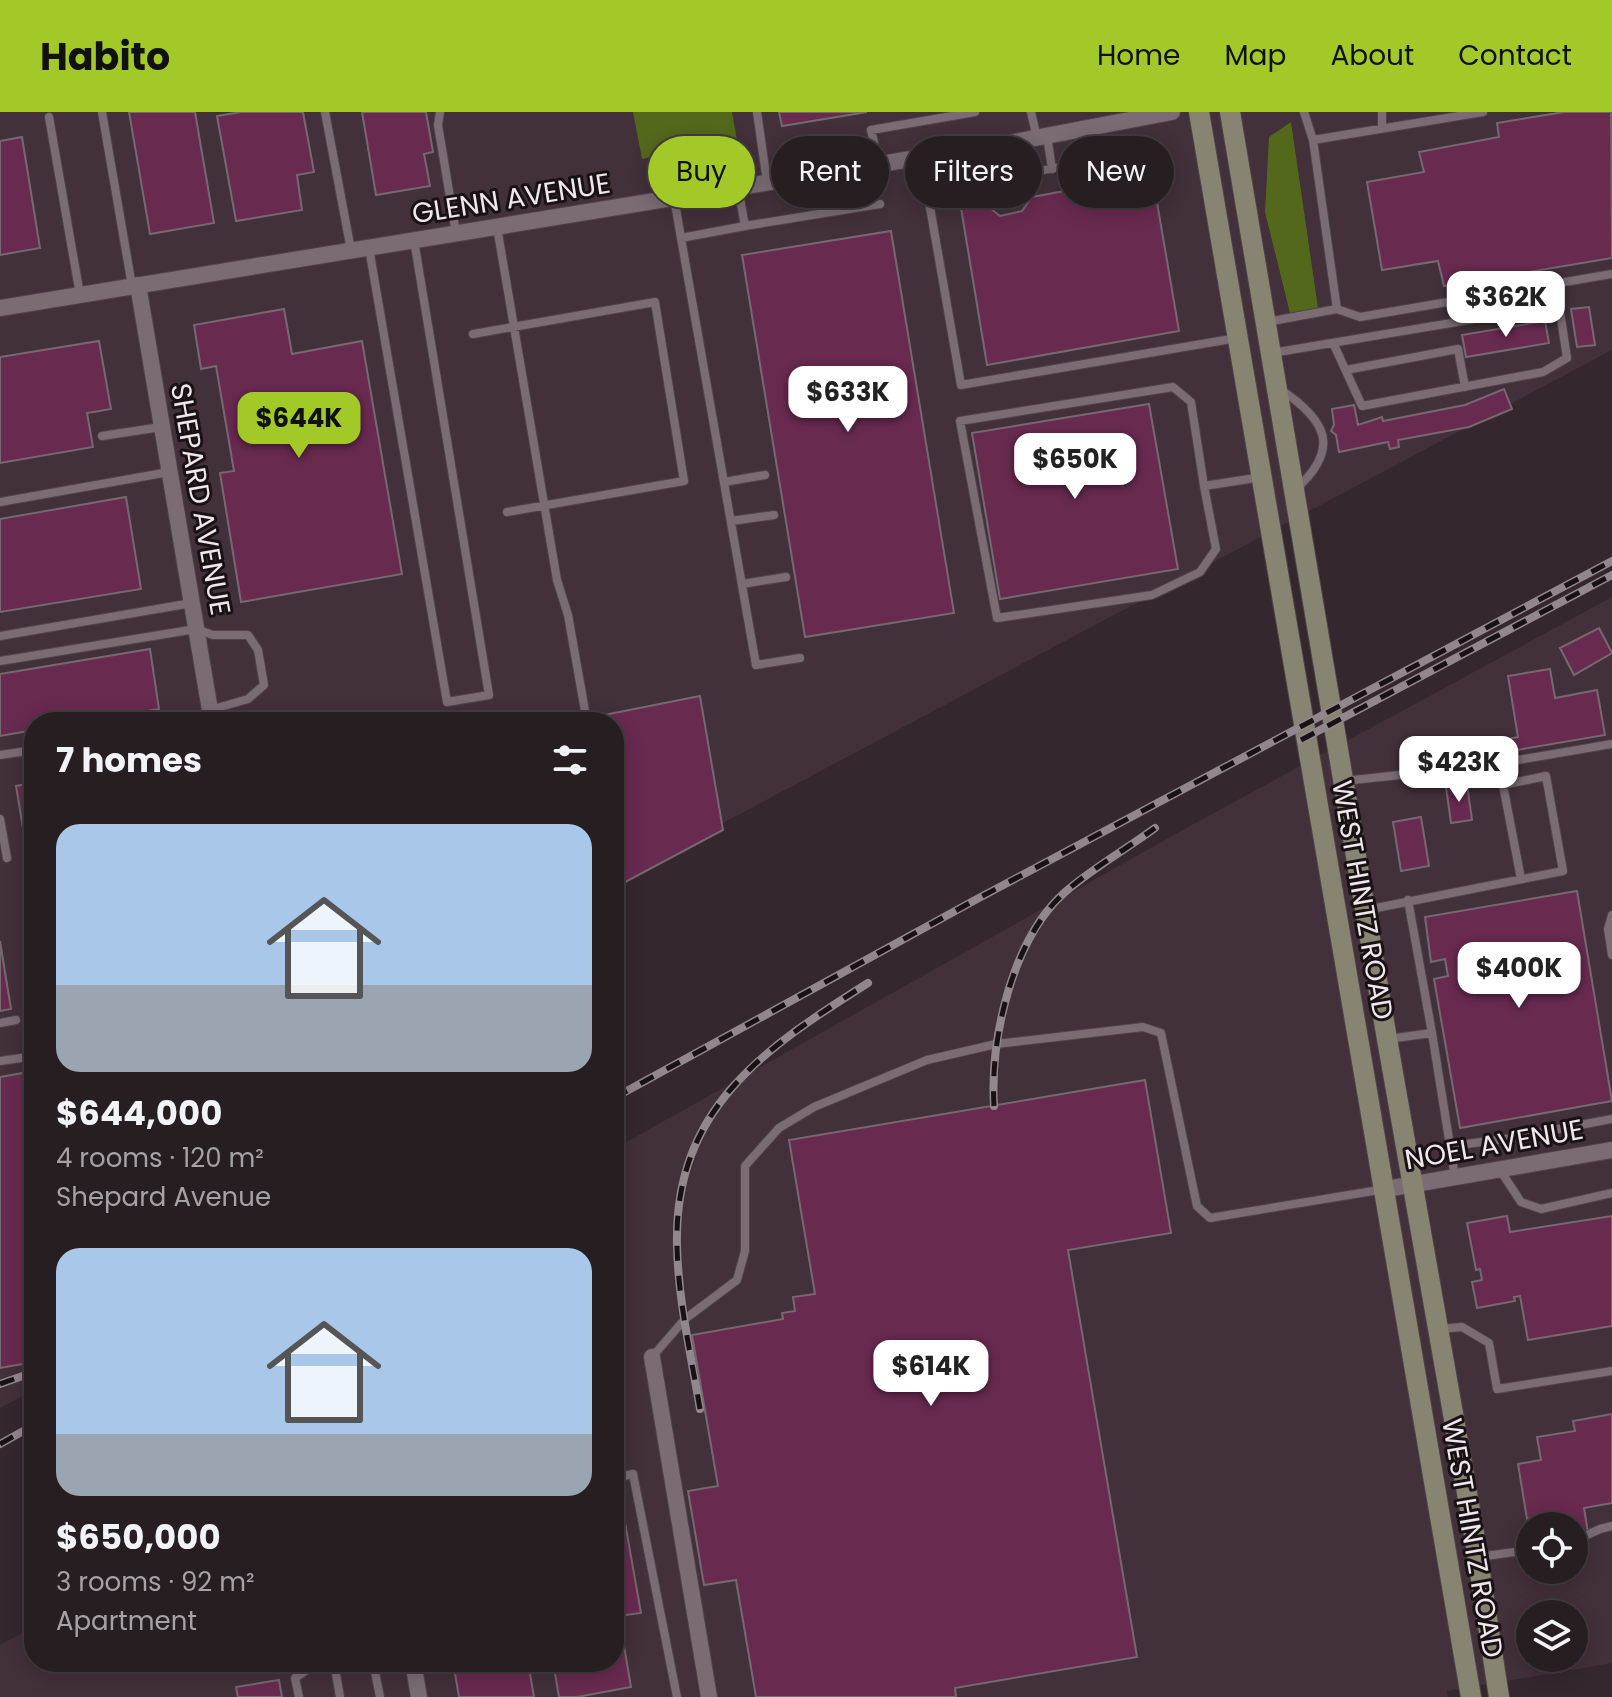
<!DOCTYPE html>
<html lang="en">
<head>
<meta charset="utf-8">
<style>
  :root { --surface:#271e22; --page:#332b2f; --text:#f1f3f6; --muted:#a4a2a5; --line:#433c40; --accent:#a2c928 }
  body { margin:0; font-family:Poppins,sans-serif; background:var(--page); color:var(--text); height:100vh; display:flex; flex-direction:column; font-size:30px; white-space:nowrap }
  * { box-sizing:border-box; margin:0 }
  p { font-size:26px; color:var(--muted) }
  .icon { flex:none; width:44px; height:44px; fill:none; stroke:currentColor; stroke-width:2; stroke-linecap:round; stroke-linejoin:round }
  .map { position:relative; flex:1; overflow:hidden }
  .side { position:absolute; left:24px; top:600px; width:600px; height:960px; display:flex; flex-direction:column; background:var(--surface); border-radius:32px; box-shadow:0 4px 20px #0003,0 0 0 2px var(--line) }
  .side>* { flex:none }
  .guide { position:absolute; left:648px; top:24px; width:760px; height:72px; display:flex; gap:16px }
  .controls { position:absolute; left:1516px; top:1400px; display:grid; gap:16px }
  .controls a { display:grid; place-items:center; width:72px; height:72px; border-radius:50%; background:var(--surface); box-shadow:0 4px 20px #0003,0 0 0 2px var(--line); font-size:40px }
  .price { position:absolute; translate:-50% -68px; padding:0 18px; border-radius:16px; background:#fff; color:#222; font-size:26px; line-height:52px; filter:drop-shadow(0 2px 4px #0008) }
  .price::after { content:''; position:absolute; left:50%; top:48px; width:24px; height:18px; margin-left:-12px; background:inherit; clip-path:polygon(0 0,100% 0,50% 100%) }
  .price.selected { background:var(--accent); color:#111 }
  ul { padding:0; list-style:none }
  li { display:grid; align-content:center; gap:16px; height:424px; padding:0 32px }
  li span { display:grid; place-items:center; height:248px; border-radius:24px; color:#555 }
  li>.icon { margin-inline-start:auto }
  span .icon { width:144px; height:144px; fill:#fffc; stroke-width:1 }
  li b { font-size:34px }
  h2 { display:flex; justify-content:space-between; align-items:center; height:96px; padding:0 32px; font-size:34px }
  .chip { padding:0 28px; border-radius:36px; background:var(--surface); box-shadow:0 4px 20px #0003,0 0 0 2px var(--line); font-size:28px; line-height:72px }
  .chip.selected { background:var(--accent); color:#111 }
  header { display:flex; align-items:center; gap:48px; box-sizing:border-box; height:112px; padding:0 40px; background:var(--accent); color:#111 }
  header strong { font-size:38px }
  nav { display:flex; gap:44px; margin-inline-start:auto; font-size:28px }
  .map>svg:first-child { display:block }
  .built { fill:#42303a; fill-rule:evenodd }
  .forest { fill:#54681c }
  .building { fill:#692a50; stroke:#76686f; stroke-width:2 }
  .lines { fill:none; stroke-linecap:round; stroke-linejoin:round }
  .service-casing { stroke:#4e4449; stroke-width:10 }
  .minor-casing { stroke:#4e4449; stroke-width:18 }
  .secondary-casing { stroke:#4e4449; stroke-width:22 }
  .service { stroke:#7b6c74; stroke-width:8 }
  .minor { stroke:#7b6c74; stroke-width:16 }
  .secondary { stroke:#878471; stroke-width:20 }
  .rail-casing { stroke:#92878d; stroke-width:8 }
  .rail { stroke:#181215; stroke-width:5; stroke-dasharray:15; stroke-linecap:butt }
  .labels { text-anchor:middle; stroke-width:6; stroke-linejoin:round; paint-order:stroke }
  .street-label { font-size:28px; fill:#f0e7ec; stroke:#181215 }
</style>
</head>
<body>
<header>
<strong>Habito</strong>
<nav><a>Home</a><a>Map</a><a>About</a><a>Contact</a></nav>
</header>
<div class="map">
<svg width="1612" height="1585" viewBox="0 0 1612 1585">
  <rect width="100%" height="100%" fill="#34282e"/>
  <path class="built" d="M0 0H1612V238L614 769V610H34V1278L0 1296Z
    M1612 485V1551L1447 1579 1448 1585H0V1533L34 1515V1550H614V1037L1199 709ZM1530 1414H1574V1458H1530ZM1530 1502H1574V1546H1530Z"/>
  <path class="forest" d="M633 0H732L737 28 642 47Z
    M1291 10 1318 196 1290 201 1265 100 1269 25Z"/>
  <path class="building" d="M129 0H195L214 111 150 122Z
    M241 0H303L314 60 297 63 302 98 236 109 217 4Z
    M362 0H426L433 40 424 42 430 74 376 83Z
    M779 0H867L782 14Z
    M1564 0H1611L1612 146 1444 174 1438 149 1382 158 1367 70 1424 60 1419 40 1499 25 1497 11Z
    M22 25 40 136 0 143V29Z
    M1152 61 1179 219 987 253 961 96 985 92 1000 104 1022 99 1032 85 1086 75 1100 87 1119 81 1129 66Z
    M891 119 954 501 805 525 742 143Z
    M1589 195 1595 233 1577 235 1571 197Z
    M284 197 292 242 362 229 402 462 241 490 220 361 234 359 216 254 201 257 194 213Z
    M1545 209 1549 231 1466 245 1462 223Z
    M99 229 111 297 87 301 93 335 0 351V245Z
    M1504 277 1512 297 1469 315 1398 328 1399 335 1390 337 1388 330 1339 340 1336 323 1331 319 1334 313 1332 297 1354 293 1358 313 1382 305 1383 309 1465 293Z
    M1149 292 1178 457 1000 487 972 321Z
    M126 385 141 477 0 500V407Z
    M1599 516 1612 541 1574 563 1560 536Z
    M150 537 159 597 82 610H34V618L0 624V562Z
    M1550 557 1555 586 1597 578 1605 623 1511 639 1508 627 1518 625 1508 564Z
    M700 584 723 718 614 776V677H617L614 657V610H606L604 603Z
    M34 670V733L26 734 16 674Z
    M1467 672 1472 708 1451 711 1446 675Z
    M1421 705 1429 754 1401 759 1393 710Z
    M1577 779 1612 989 1460 1016 1434 867 1448 864 1445 847 1431 850 1425 805Z
    M0 829 11 897 0 899Z
    M23 961 34 1029V1250L0 1256V965Z
    M1145 968 1171 1121 1068 1138 1137 1545 955 1576 956 1585H756L736 1468 704 1473 688 1379 718 1374 692 1223 783 1207 782 1201 795 1199 793 1185 815 1182 789 1028Z
    M1507 1104 1510 1120 1612 1104V1214L1528 1228 1520 1184 1514 1185 1515 1189 1477 1196 1472 1170 1482 1168 1480 1157 1476 1158 1467 1111Z
    M1612 1302V1391L1584 1396 1588 1420 1574 1422V1414L1532 1413 1531 1406 1527 1407 1518 1352 1541 1348 1537 1325 1575 1319 1573 1309Z
    M621 1388 641 1501 619 1504 631 1575 577 1585H559L553 1550H614V1389Z
    M453 1550H528L534 1585H459Z
    M279 1568 282 1585H238L236 1575Z"/>
  <g class="lines">
    <g class="service-casing">
      <path id="service" d="M102 0 132 174
        M325 0 351 138
        M440 0 438 13 456 121
        M757 0 767 70
        M1031 0 1037 26
        M1304 0 1313 28
        M49 5 80 183
        M1382 17V0
        M1047 24 1052 57
        M1143 41 927 78 961 273 1237 226
        M879 52 871 18 975 0
        M738 76 745 114 880 92
        M927 78 929 65 927 44
        M674 86 756 553 800 546
        M497 115 557 468 568 503 587 610
        M681 126 745 114
        M369 136 447 590 489 583 414 128
        M1337 197 1360 205 1612 162
        M1267 210 1337 197 1313 28 1483 0
        M473 222 655 190 684 369 507 400
        M1272 241 1559 193 1567 246 1543 260 1362 294 1334 233
        M1346 258 1458 237 1465 275
        M1280 277C1326 308 1342 336 1295 378
        M102 324 161 315
        M724 370 765 363
        M1204 374 1216 437 1200 460 1152 483 997 506 960 309 1173 275 1191 290 1204 374 1262 365
        M0 390 169 360
        M731 409 774 403
        M742 472 786 465
        M0 524 192 491
        M0 549 196 517 213 523H248L258 538 264 573 248 587 210 598
        M0 643 34 638
        M1344 669 1483 654 1612 632
        M0 707 7 746
        M1366 798 1563 759 1546 664 1503 673 1521 767
        M1612 803 1608 817 1612 843
        M0 911 16 908
        M1432 921 1455 1065
        M1388 927 1432 921 1408 788
        M0 949 21 946
        M1450 1034 1506 1027 1612 1007
        M1500 1058 1521 1090 1541 1097 1612 1081
        M1439 1217 1462 1215 1489 1231 1497 1277 1612 1259
        M652 1245 685 1207 737 1168 745 1139V1054L779 1016 814 995 927 948 996 932 1143 915 1161 921 1197 1094 1210 1106 1385 1077
        M614 1366 633 1362 677 1585
        M1574 1429 1600 1417 1612 1414
        M1478 1445 1530 1438
        M334 1550 340 1585
        M373 1550 380 1585
        M299 1585 295 1566 319 1550"/>
    </g>
    <g class="minor-casing">
      <path id="minor" d="M138 173 212 610
        M0 196 1009 31 1172 0
        M1386 1077 1612 1038
        M652 1245 709 1585
        M413 1550 419 1585"/>
    </g>
    <g class="secondary-casing">
      <path id="secondary" d="M1199 0 1471 1585
        M1230 0 1387 927 1473 1415 1499 1585"/>
    </g>
    <use href="#service" class="service"/>
    <use href="#minor" class="minor"/>
    <use href="#secondary" class="secondary"/>
    <g class="rail-casing">
      <path id="rail" d="M1301 628 1612 463
        M614 986 977 787 1612 449
        M994 994C990 927 1012 828 1064 781 1091 757 1125 738 1155 716
        M0 1272 34 1260
        M700 1297C691 1243 678 1188 677 1133 674 996 765 936 868 871
        M0 1332 34 1313"/>
    </g>
    <use href="#rail" class="rail"/>
  </g>
  <g class="labels">
    <g class="street-label">
      <text transform="translate(511 86) rotate(-9)" y="10">GLENN AVENUE</text>
      <text transform="translate(201 387) rotate(80)" y="10">SHEPARD AVENUE</text>
      <text transform="translate(1363 788) rotate(80)" y="10">WEST HINTZ ROAD</text>
      <text transform="translate(1494 1032) rotate(-10)" y="10">NOEL AVENUE</text>
      <text transform="translate(1473 1426) rotate(80)" y="10">WEST HINTZ ROAD</text>
    </g>
  </g>
</svg>
<div class="controls">
<a><svg class="icon" aria-label="locate" viewBox="0 0 24 24"><circle cx="12" cy="12" r="6"/><path d="M12 2v4M12 18v4M2 12h4M18 12h4"/></svg></a>
<a><svg class="icon" aria-label="layers" viewBox="0 0 24 24"><path d="M12 4l9 5-9 5-9-5zM3 14l9 5 9-5"/></svg></a>
</div>
<b class="price" style="left:1506px;top:227px">$362K</b>
<b class="price" style="left:848px;top:322px">$633K</b>
<b class="price selected" style="left:299px;top:348px">$644K</b>
<b class="price" style="left:1075px;top:389px">$650K</b>
<b class="price" style="left:1459px;top:692px">$423K</b>
<b class="price" style="left:1519px;top:898px">$400K</b>
<b class="price" style="left:931px;top:1296px">$614K</b>
<div class="guide">
<a class="chip selected">Buy</a>
<a class="chip">Rent</a>
<a class="chip">Filters</a>
<a class="chip">New</a>
</div>
<section class="side">
<h2>7 homes<svg class="icon" aria-label="filters" viewBox="0 0 24 24"><path d="M4 7h16M4 17h16"/><circle cx="9" cy="7" r="2"/><circle cx="15" cy="17" r="2"/></svg></h2>
<ul>
<li><span style="background:linear-gradient(#a9c7e8 65%,#9aa5b1 0)"><svg class="icon" aria-label="home" viewBox="0 0 24 24"><path d="M3 11l9-7 9 7M6 9v11h12V9"/></svg></span><div><b>$644,000</b><p>4 rooms · 120 m²</p><p>Shepard Avenue</p></div></li>
<li><span style="background:linear-gradient(#a9c7e8 75%,#9aa5b1 0)"><svg class="icon" aria-label="home" viewBox="0 0 24 24"><path d="M3 11l9-7 9 7M6 9v11h12V9"/></svg></span><div><b>$650,000</b><p>3 rooms · 92 m²</p><p>Apartment</p></div></li>
</ul>
</section>
</div>
</body>
</html>
